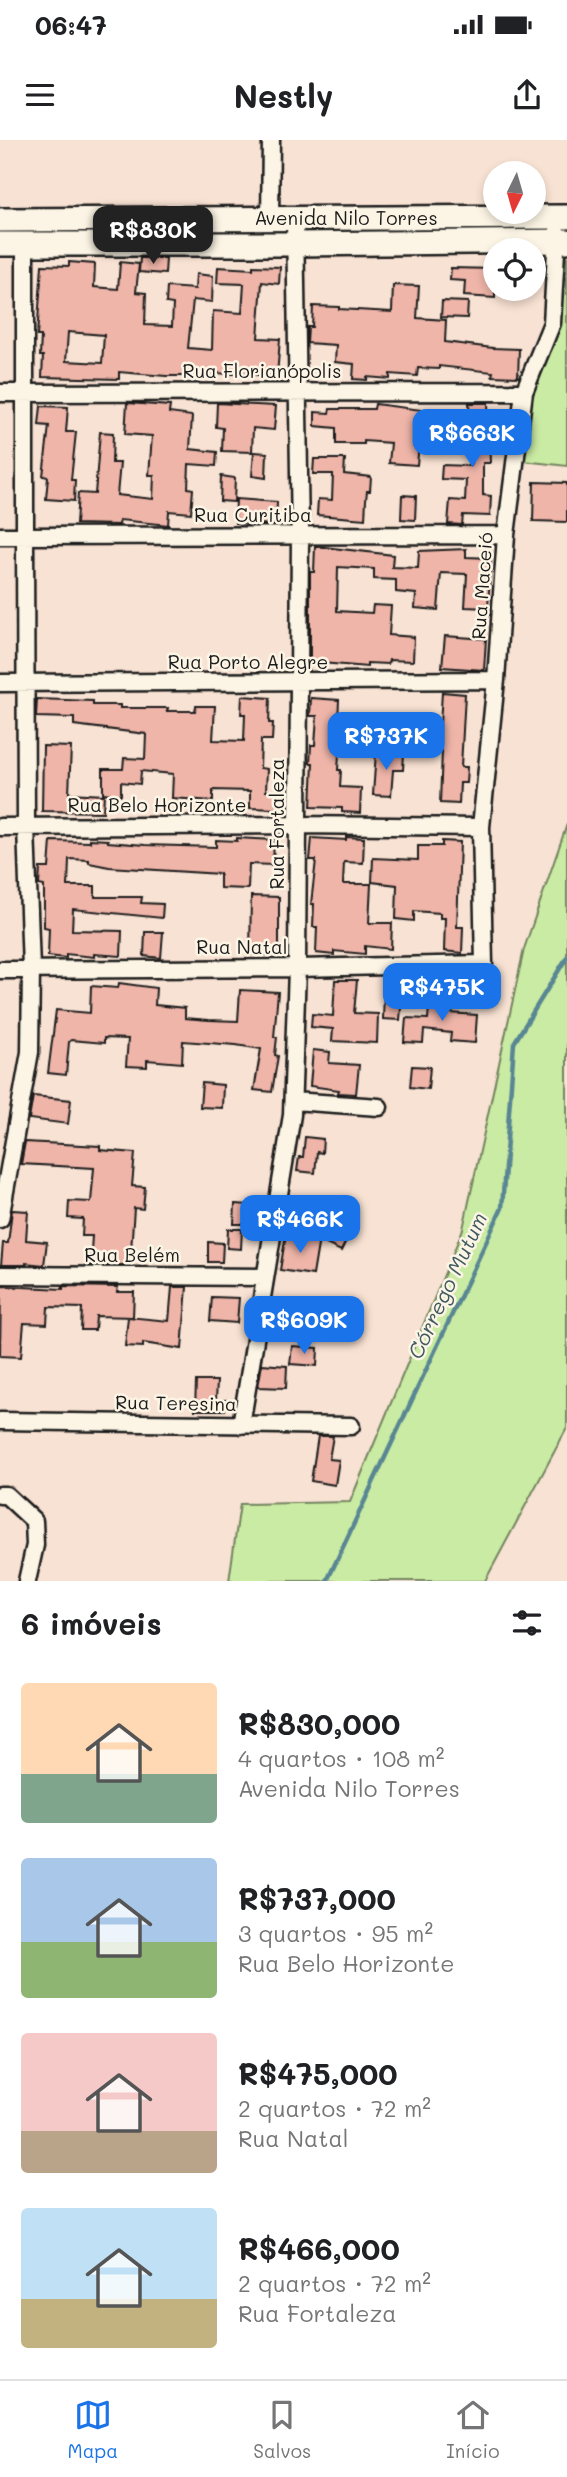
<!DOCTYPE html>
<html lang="pt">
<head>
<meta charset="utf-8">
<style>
  :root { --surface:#fff; --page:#f2f2f2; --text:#202124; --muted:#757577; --line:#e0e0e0; --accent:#1a73e8 }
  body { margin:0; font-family:Mali,sans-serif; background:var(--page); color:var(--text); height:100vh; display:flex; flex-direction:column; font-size:26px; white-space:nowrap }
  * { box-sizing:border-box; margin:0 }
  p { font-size:23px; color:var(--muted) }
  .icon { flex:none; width:38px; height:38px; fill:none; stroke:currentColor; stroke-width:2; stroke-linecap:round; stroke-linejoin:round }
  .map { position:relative; height:1441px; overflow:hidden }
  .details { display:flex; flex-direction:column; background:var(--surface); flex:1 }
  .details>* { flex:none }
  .needle { width:46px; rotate:185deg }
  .controls { position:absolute; left:483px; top:21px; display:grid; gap:14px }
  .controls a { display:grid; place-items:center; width:63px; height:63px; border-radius:50%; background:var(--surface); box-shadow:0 4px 10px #0003; font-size:35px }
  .price { position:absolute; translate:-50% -60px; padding:0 16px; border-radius:14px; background:var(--accent); color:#fff; font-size:23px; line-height:46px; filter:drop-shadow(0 2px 4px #0008) }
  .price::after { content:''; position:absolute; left:50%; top:42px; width:21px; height:16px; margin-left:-10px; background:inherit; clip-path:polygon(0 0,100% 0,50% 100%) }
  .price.selected { background:#222; color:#fff }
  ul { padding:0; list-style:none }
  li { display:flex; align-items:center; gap:21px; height:175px; padding:0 21px }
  li span { display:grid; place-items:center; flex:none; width:196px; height:140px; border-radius:7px; color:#555 }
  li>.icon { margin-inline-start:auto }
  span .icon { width:84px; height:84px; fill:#fffc; stroke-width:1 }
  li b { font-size:30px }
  h2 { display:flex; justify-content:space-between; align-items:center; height:84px; padding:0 21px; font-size:30px }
  .status { display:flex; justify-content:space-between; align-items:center; height:49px; padding:0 35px; background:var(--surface); direction:ltr }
  .status svg { height:19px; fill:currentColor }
  header { display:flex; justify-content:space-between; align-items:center; height:91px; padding:0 21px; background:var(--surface); font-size:32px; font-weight:700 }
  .dock { display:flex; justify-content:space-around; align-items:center; height:98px; border-top:2px solid var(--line); background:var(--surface); font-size:19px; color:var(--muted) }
  .dock a { display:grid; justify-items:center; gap:4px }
  .dock .selected { color:var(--accent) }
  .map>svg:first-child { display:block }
  .green { fill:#caeba3; stroke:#738460; stroke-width:2 }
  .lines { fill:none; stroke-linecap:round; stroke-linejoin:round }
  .stream { stroke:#598693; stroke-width:4.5 }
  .building { fill:#efb5a9; stroke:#1c1c1c; stroke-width:2; fill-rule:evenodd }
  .minor-casing { stroke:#1c1c1c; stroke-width:21 }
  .secondary-casing { stroke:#1c1c1c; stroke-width:28 }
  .minor { stroke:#fcf5e5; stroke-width:16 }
  .secondary { stroke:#fcf5e5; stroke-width:23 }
  .labels { text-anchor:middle; stroke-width:5; stroke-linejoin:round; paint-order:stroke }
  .street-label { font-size:19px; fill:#1c1c1c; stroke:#fcf5e5 }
  .water-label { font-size:21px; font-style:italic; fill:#405a61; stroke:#fcf5e5 }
</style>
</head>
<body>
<div class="status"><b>06:47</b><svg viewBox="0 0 49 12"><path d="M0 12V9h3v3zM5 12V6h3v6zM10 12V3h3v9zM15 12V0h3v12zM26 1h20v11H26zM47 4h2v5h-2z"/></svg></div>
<header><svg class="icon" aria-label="menu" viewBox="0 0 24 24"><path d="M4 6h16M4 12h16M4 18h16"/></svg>Nestly<svg class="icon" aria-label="share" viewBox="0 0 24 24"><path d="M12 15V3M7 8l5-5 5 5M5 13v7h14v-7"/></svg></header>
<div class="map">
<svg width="567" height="1441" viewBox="0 0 567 1441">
  <rect width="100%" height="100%" fill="#f8e2d3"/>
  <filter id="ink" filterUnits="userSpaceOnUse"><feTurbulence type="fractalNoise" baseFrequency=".0143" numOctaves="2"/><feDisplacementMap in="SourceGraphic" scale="14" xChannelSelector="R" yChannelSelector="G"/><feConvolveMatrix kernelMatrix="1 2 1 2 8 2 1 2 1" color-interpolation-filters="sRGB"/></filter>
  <g filter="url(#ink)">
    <path class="green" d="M565 112H567V326L524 321 529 268Z
      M567 684V1288L485 1441H229L240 1364 350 1362 463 1089 524 809Z"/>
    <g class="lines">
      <path class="stream" d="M327 1441 502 1068 514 903 567 817"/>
    </g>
    <path class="building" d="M140 118H166L165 134 139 132Z
      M69 122 95 124 94 147 118 149 120 122 139 124 136 152 146 153 145 185 172 186 173 164 166 163 167 147 195 149 196 134 213 136 212 162 193 160 188 208 212 210 213 171 242 173 244 144 217 143 218 127 253 129V126L280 127 279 144 262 142 258 198 280 199 277 236 213 233V236L186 234V236H166L119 232V239L42 237 43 216H40L41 196H37L42 125 69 126ZM68 192 104 195 102 223 66 221Z
      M451 128 495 129V158L464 156 465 141 450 140Z
      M393 145 419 146 417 178 446 180 445 202 493 208 519 209 518 237 492 236 493 232 439 226V229L418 228 417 236 390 234V239L367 237V240L353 239 354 224 335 222 336 205 307 203 308 187H312L313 166 339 167V169L392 172Z
      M442 161 468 162 467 178 441 177Z
      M127 263 170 266 169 273 192 276 190 309 217 312 216 326 189 324 188 348 193 349 191 373 169 371 168 385 120 380 119 385 76 384 78 353 95 354 100 292 113 293 112 323H120L117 355 153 359 154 335H149L152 296 125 294Z
      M217 263 276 266 274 290 253 288 252 312 222 311 223 288 216 287Z
      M469 263H488L490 323H483V355L491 356 490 376 463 375 462 385 448 384 450 360 465 361 466 340 441 339 442 325 471 326V292Z
      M375 264 422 270 417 325 389 323 391 303 364 301V304H336V288L315 286V272L329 273 330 269H374Z
      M41 266 68 267 66 292H76L71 340H75L74 361 46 359 48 337 43 336 49 286 39 285Z
      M254 312 267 313 266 338 252 336Z
      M314 319H345L344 334 371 337 370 351H367L366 360 365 379 317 375 318 359 332 360 333 334H313Z
      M221 336 235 338 234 362 220 361Z
      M534 342 567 343V382L533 381Z
      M402 355 416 356 415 380 401 379Z
      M236 359 277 362 276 385 235 383Z
      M315 406 393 415 392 427 418 428 419 411 466 409V417L491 418 488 468 465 467 467 434 441 433 438 470 415 468 416 454 396 452V440L374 439V429L338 427 337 471 372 473 373 465 391 466 389 495 414 497 413 521 389 520 388 524 367 523V527L310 522V432H314Z
      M445 496 486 499 484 530 442 527Z
      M442 552 465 554 461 627H467L466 643H460L459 664 440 663 442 611H414L415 600 439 601Z
      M242 556 270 558 269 583H273L272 600H261L260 628 267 629 266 651H279L278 669 250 668V651L213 650V661L172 658 173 634 141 631 140 644 121 642V655L103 653V629H123L124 618 145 619 146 594 74 585V578L36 577 37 559 93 561V565H120V568H168L167 571H195L196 566H215L213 600 244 601 245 574H241Z
      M311 558 339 560 338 581 345 582 344 599H340L338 630H341L340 647 361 648 360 673 342 672V668L311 667 313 623H310L311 605H315L317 576H310Z
      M43 606 71 607 69 653 104 655 103 672 42 671Z
      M376 612 404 613 403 630H393L391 656 373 655Z
      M346 697 364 698 363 723 344 722 343 744H371L369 783H392L391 809 365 806V814L334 811V815L316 813 317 787H313L314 764H311L316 720H310L312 698 346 700Z
      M237 698 274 700 273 725 249 724 248 749 220 748V734L109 727 89 723V720L69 719 68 746H95V757H142L141 763 163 764 162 778 73 769 72 790 122 791 121 816 94 814V817L66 814V818L48 816 49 788 44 787V746L39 745 40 728H49L51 701 90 702V699L108 700V702L145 705 216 707V700L237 701Z
      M442 701 460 702 457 787H463L462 813 444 811 445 778H440V773L414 771V781L396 779 397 745 372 742 373 718 418 720V706H442Z
      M251 756 279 757V815L250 814Z
      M145 792H163L161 818 144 816Z
      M335 840H357L354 873 378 874 377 903 332 901 333 889 311 887 312 874 333 876Z
      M405 842 422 843 421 858H404Z
      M119 843 156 848 155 865 185 868V878L209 880 238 881 240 850 278 852 274 897H277L275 915 278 916 272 952 254 950 261 909 236 905 183 901 182 923 147 920V927L126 926 128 899 104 898V903L71 900 69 902 66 935 48 933 56 870 90 873 91 846 118 848Z
      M384 854 402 855 400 880 383 879Z
      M430 855 452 857 450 873 477 875 475 903 450 901 451 893 424 890 423 903 404 902 406 878 428 879Z
      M313 910 330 912 329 923 359 925 356 954 338 953 339 950 310 946Z
      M412 926 430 927 428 949 410 947Z
      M202 943 223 945 222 968 200 967Z
      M33 956 71 960 68 984 29 979Z
      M305 997 323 999 322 1013 317 1012 315 1033 297 1031 299 1017H303Z
      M25 1002 100 1006V1010L135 1013 132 1046 145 1047 143 1069 134 1068 130 1125H90L92 1096H82L83 1079 68 1078 69 1061 91 1062 94 1028 21 1024Z
      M290 1058 307 1060 306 1074 288 1072Z
      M235 1064 249 1065 248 1084H234Z
      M12 1070 28 1071 26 1100 47 1102 44 1125 26 1123V1125H1L3 1103H8Z
      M334 1082 351 1091 341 1111 326 1104Z
      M228 1089H242L241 1109 227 1108Z
      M286 1094 319 1099 313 1135 280 1130Z
      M208 1102 223 1103 222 1122H208Z
      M1 1146 63 1149V1146L118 1147 117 1152H134L133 1177 96 1176 95 1190H81L82 1168 48 1167 47 1184 24 1183 21 1217 0 1216Z
      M172 1147H187L182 1209 143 1203V1207L125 1206 128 1177 169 1181Z
      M212 1157 239 1158 237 1183 210 1181Z
      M292 1206 318 1208 317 1226 290 1224Z
      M262 1224 287 1226 286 1248 258 1247Z
      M196 1241H217L216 1260H226L225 1270H195Z
      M318 1296H333L329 1319 339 1320 335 1345 311 1341Z"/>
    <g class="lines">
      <g class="minor-casing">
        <path id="minor" d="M270 79 271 0
          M0 253 524 252
          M0 396 506 395
          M0 543 496 540
          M0 687 298 685 481 687
          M0 830 297 828 484 824 481 687 496 540 506 395 524 252 552 183 557 93
          M293 961 379 967
          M0 1079 30 912 31 829 26 687 25 396V103
          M0 1135 264 1137
          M0 1281 351 1286
          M241 1285 292 975 297 828 300 396 295 80
          M0 1355H6L34 1381 35 1405 27 1441"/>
      </g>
      <g class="secondary-casing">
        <path id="secondary" d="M0 80 567 77
          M0 104H296L567 101"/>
      </g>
      <use href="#minor" class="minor"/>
      <use href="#secondary" class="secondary"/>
    </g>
  </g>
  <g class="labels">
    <g class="street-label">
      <text x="346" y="85">Avenida Nilo Torres</text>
      <text x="262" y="238">Rua Florianópolis</text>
      <text x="253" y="382">Rua Curitiba</text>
      <text transform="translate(482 446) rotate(-86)" y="7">Rua Maceió</text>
      <text x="248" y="529">Rua Porto Alegre</text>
      <text x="157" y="672">Rua Belo Horizonte</text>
      <text transform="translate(277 684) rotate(-90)" y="7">Rua Fortaleza</text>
      <text x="242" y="814">Rua Natal</text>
      <text x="132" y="1122">Rua Belém</text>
      <text transform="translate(176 1263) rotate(1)" y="7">Rua Teresina</text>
    </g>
    <g class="water-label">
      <text transform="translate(448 1146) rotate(-65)" y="7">Córrego Mutum</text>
    </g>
  </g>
</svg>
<div class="controls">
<a><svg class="needle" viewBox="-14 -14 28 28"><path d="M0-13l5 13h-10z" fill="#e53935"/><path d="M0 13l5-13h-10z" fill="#757577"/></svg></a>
<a><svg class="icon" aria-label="locate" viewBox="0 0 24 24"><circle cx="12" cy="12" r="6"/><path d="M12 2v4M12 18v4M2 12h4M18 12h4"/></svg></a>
</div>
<b class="price selected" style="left:153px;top:126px">R$830K</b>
<b class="price" style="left:472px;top:329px">R$663K</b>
<b class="price" style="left:386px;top:632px">R$737K</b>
<b class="price" style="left:442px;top:883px">R$475K</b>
<b class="price" style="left:300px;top:1115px">R$466K</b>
<b class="price" style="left:304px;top:1216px">R$609K</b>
</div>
<section class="details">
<h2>6 imóveis<svg class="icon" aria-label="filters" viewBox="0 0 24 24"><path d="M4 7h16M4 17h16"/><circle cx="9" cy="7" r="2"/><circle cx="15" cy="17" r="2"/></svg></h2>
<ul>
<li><span style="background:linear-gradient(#ffd9b3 65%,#7fa58c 0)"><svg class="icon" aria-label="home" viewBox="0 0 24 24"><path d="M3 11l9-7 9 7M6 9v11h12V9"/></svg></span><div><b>R$830,000</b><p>4 quartos · 108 m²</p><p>Avenida Nilo Torres</p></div></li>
<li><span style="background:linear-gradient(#a9c7e8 60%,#8fb573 0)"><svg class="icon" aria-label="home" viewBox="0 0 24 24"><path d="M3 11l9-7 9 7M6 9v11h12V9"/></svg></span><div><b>R$737,000</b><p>3 quartos · 95 m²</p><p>Rua Belo Horizonte</p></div></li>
<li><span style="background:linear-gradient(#f6c9c9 70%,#b9a48a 0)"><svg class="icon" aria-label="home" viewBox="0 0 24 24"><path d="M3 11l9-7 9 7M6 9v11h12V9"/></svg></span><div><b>R$475,000</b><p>2 quartos · 72 m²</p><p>Rua Natal</p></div></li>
<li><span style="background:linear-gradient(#bfe0f5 65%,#c2b280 0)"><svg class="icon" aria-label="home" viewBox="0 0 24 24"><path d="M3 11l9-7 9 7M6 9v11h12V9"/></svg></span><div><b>R$466,000</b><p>2 quartos · 72 m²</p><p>Rua Fortaleza</p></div></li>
</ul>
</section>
<nav class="dock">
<a class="selected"><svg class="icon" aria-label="map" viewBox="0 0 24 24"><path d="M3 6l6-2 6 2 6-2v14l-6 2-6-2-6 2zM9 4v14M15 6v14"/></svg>Mapa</a>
<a><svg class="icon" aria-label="saved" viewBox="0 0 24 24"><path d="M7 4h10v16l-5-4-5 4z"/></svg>Salvos</a>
<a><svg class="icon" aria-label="home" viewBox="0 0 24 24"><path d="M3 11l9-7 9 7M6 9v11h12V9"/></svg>Início</a>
</nav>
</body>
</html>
